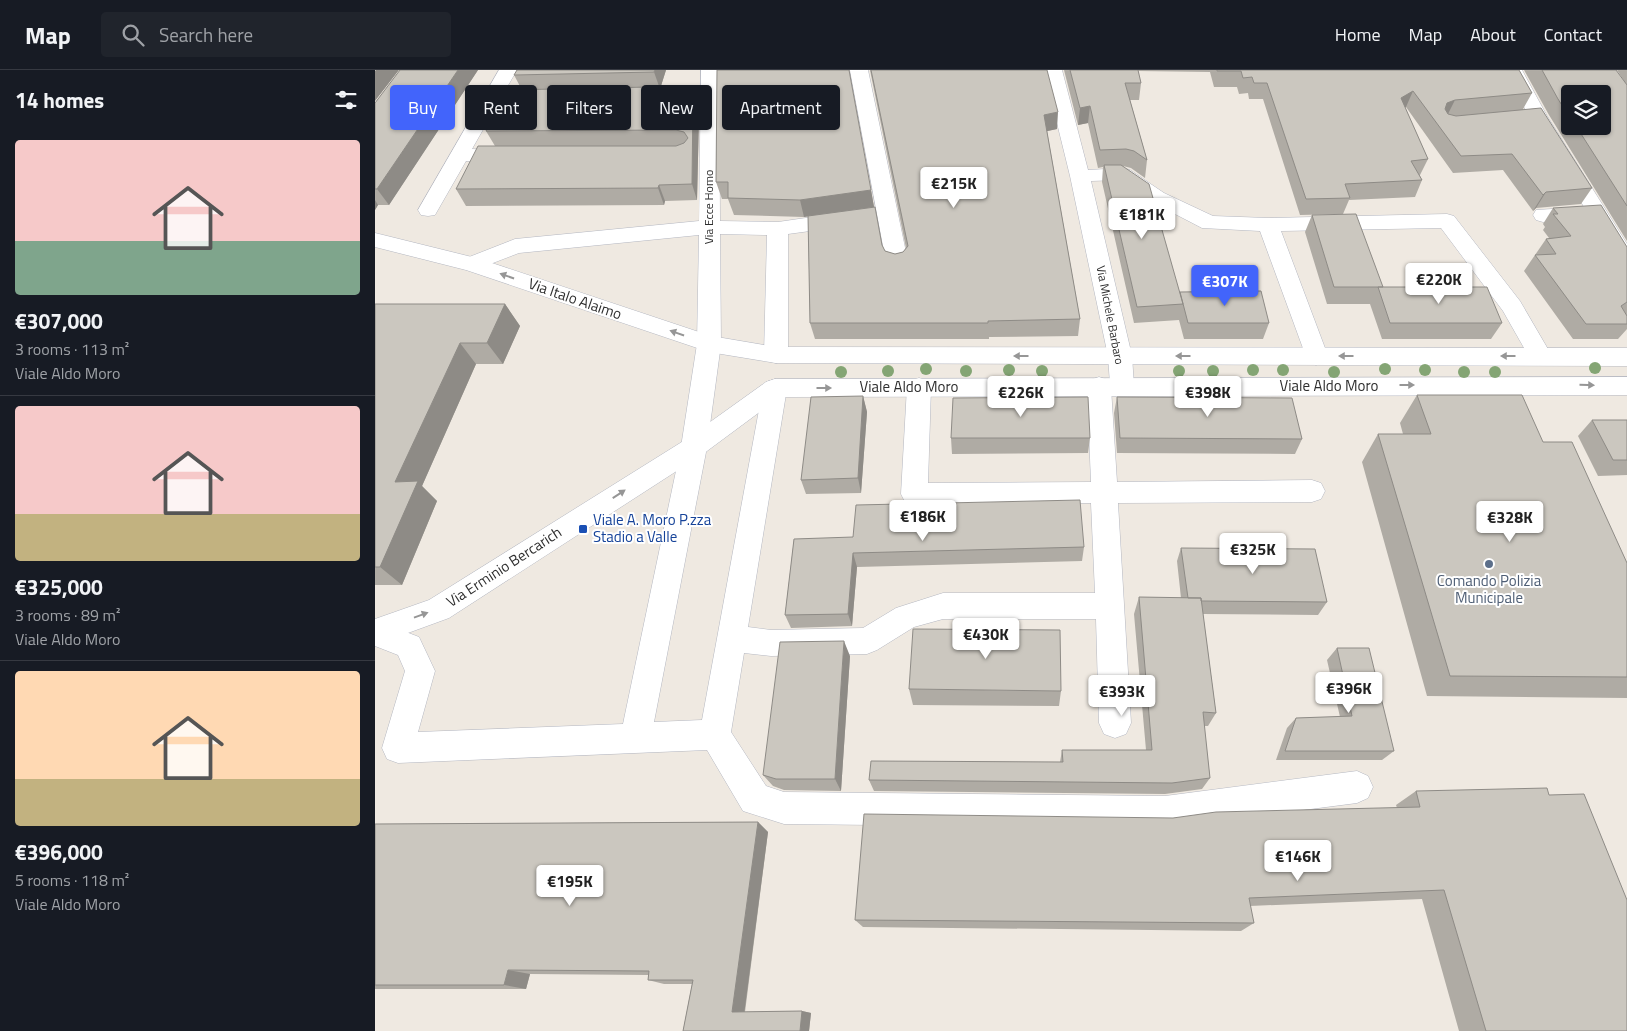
<!DOCTYPE html>
<html lang="en">
<head>
<meta charset="utf-8">
<style>
  :root { --surface:#171b24; --page:#20242c; --text:#f1f3f6; --muted:#9ea1a6; --line:#363941; --accent:#4264fb }
  body { margin:0; font-family:"Titillium Web",sans-serif; background:var(--page); color:var(--text); height:100vh; display:flex; flex-direction:column; font-size:19px; white-space:nowrap }
  * { box-sizing:border-box; margin:0 }
  p { font-size:16px; color:var(--muted) }
  .icon { flex:none; width:28px; height:28px; fill:none; stroke:currentColor; stroke-width:2; stroke-linecap:round; stroke-linejoin:round }
  .map { position:relative; flex:1; overflow:hidden }
  .drawer { display:flex; flex-direction:column; background:var(--surface); width:375px }
  .drawer>* { flex:none }
  .hud { position:absolute; left:15px; top:15px; width:475px; height:45px; display:flex; gap:10px }
  .buttons { position:absolute; left:1186px; top:15px; display:grid; gap:10px }
  .buttons a { display:grid; place-items:center; width:50px; height:50px; border-radius:5px; background:var(--surface); box-shadow:0 1px 4px #0004; font-size:25px }
  .price { position:absolute; translate:-50% -42px; padding:0 11px; border-radius:5px; background:#fff; color:#222; font-size:16px; line-height:32px; filter:drop-shadow(0 1px 2px #0008) }
  .price::after { content:''; position:absolute; left:50%; top:30px; width:15px; height:11px; margin-left:-8px; background:inherit; clip-path:polygon(0 0,100% 0,50% 100%) }
  .price.current { background:var(--accent); color:#fff }
  ul { padding:0; list-style:none }
  li { display:grid; align-content:center; gap:10px; height:265px; padding:0 15px }
  li+li { border-top:1px solid var(--line) }
  li span { display:grid; place-items:center; height:155px; border-radius:5px; color:#555 }
  li>.icon { margin-inline-start:auto }
  span .icon { width:90px; height:90px; fill:#fffc; stroke-width:1 }
  li b { font-size:21px }
  h2 { display:flex; justify-content:space-between; align-items:center; height:60px; padding:0 15px; font-size:21px }
  .tag { padding:0 18px; border-radius:5px; background:var(--surface); box-shadow:0 1px 4px #0004; font-size:18px; line-height:45px }
  .tag.current { background:var(--accent); color:#fff }
  header { display:flex; align-items:center; gap:30px; box-sizing:border-box; height:70px; padding:0 25px; background:var(--surface); border-bottom:1px solid var(--line) }
  header strong { font-size:24px }
  nav { display:flex; gap:28px; margin-inline-start:auto; font-size:18px }
  .search { width:350px; height:45px; background:var(--page); display:flex; align-items:center; gap:12px; box-sizing:border-box; padding:0 18px; border-radius:5px; color:var(--muted); font-size:19px }
  main { display:flex; flex:1; min-height:0 }
  .map>svg:first-child { display:block }
  .lines { fill:none; stroke-linecap:round; stroke-linejoin:round }
  .minor-casing { stroke:#b4b7c1; stroke-width:1 }
  .tertiary-casing { stroke:#b4b7c1; stroke-width:1 }
  .minor { fill:#fff; fill-rule:evenodd }
  .tertiary { fill:#fff; fill-rule:evenodd }
  .tree { fill:#84a574 }
  .wall { fill:#afaba4; fill-rule:evenodd }
  .shaded-wall { fill:#8e8b86 }
  .building { fill:#cbc7bf; stroke:#8e8b86 }
  .oneway { fill:#969696 }
  .transit-dot { fill:#1a4fb4; stroke:#fff; stroke-width:2 }
  .service-dot { fill:#5c6f8a; stroke:#fff; stroke-width:2 }
  .labels { text-anchor:middle; stroke-width:4; stroke-linejoin:round; paint-order:stroke }
  .far-street-label { font-size:12px; fill:#2e2e2e; stroke:#fff }
  .street-label { font-size:15px; fill:#2e2e2e; stroke:#fff }
  .transit-label { font-size:15px; fill:#164399; stroke:#fff; text-anchor:start }
  .service-label { font-size:15px; fill:#4e5e75; stroke:#fff }
</style>
</head>
<body>
<header>
<strong>Map</strong>
<div class="search"><svg class="icon" aria-label="search" viewBox="0 0 24 24"><circle cx="10" cy="10" r="6"/><path d="M15 15l6 6"/></svg>Search here</div>
<nav><a>Home</a><a>Map</a><a>About</a><a>Contact</a></nav>
</header>
<main>
<section class="drawer">
<h2>14 homes<svg class="icon" aria-label="filters" viewBox="0 0 24 24"><path d="M4 7h16M4 17h16"/><circle cx="9" cy="7" r="2"/><circle cx="15" cy="17" r="2"/></svg></h2>
<ul>
<li><span style="background:linear-gradient(#f6c9c9 65%,#7fa58c 0)"><svg class="icon" aria-label="home" viewBox="0 0 24 24"><path d="M3 11l9-7 9 7M6 9v11h12V9"/></svg></span><div><b>€307,000</b><p>3 rooms · 113 m²</p><p>Viale Aldo Moro</p></div></li>
<li><span style="background:linear-gradient(#f6c9c9 70%,#c2b280 0)"><svg class="icon" aria-label="home" viewBox="0 0 24 24"><path d="M3 11l9-7 9 7M6 9v11h12V9"/></svg></span><div><b>€325,000</b><p>3 rooms · 89 m²</p><p>Viale Aldo Moro</p></div></li>
<li><span style="background:linear-gradient(#ffd9b3 70%,#c2b280 0)"><svg class="icon" aria-label="home" viewBox="0 0 24 24"><path d="M3 11l9-7 9 7M6 9v11h12V9"/></svg></span><div><b>€396,000</b><p>5 rooms · 118 m²</p><p>Viale Aldo Moro</p></div></li>
</ul>
</section>
<div class="map">
<svg width="1252" height="961" viewBox="0 0 1252 961">
  <rect width="100%" height="100%" fill="#efe9e1"/>
  <g class="lines">
    <g class="minor-casing">
      <path id="minor" d="M124 0H142L128 24 170 25 173 29 170 33 164 34 122 35 97 79 142 81 145 85 142 89 135 91H91L60 145 53 146 46 145 43 140Z
        M326 0H344L345 151 403 152 472 142 479 144 482 149 479 154 472 156 413 164V285L409 291 401 293 393 291 389 285 392 165 345 164 346 274 332 377 279 652 327 650 388 318 391 312 400 309 409 312 412 318 373 557 396 560 488 558 521 538 568 523H720L716 433 539 435 530 432 526 424 532 317 535 311 544 308 553 311 556 317 553 413 716 412 712 316 715 310 724 307 733 310 735 314 733 286 695 106 669 0H687L713 100 748 98 755 100 789 123 838 146 893 148 1072 144 1079 146 1145 231 1177 286 1173 292 1165 295 1157 292 1128 241 1066 158 906 161 953 286 949 292 941 295 933 292 885 161 827 158 775 131 744 110 716 111 757 286 759 316 756 322 747 325 738 322 736 318 742 412 937 410 946 413 950 421 946 429 937 432 743 433 756 653 751 664 740 668 729 664 724 653 721 549H568L539 557 502 580 492 584 396 586 369 583 356 662 391 716 409 722 790 726 982 701 993 706 998 717 993 728 982 733 790 758 409 754 368 741 332 680 23 693 12 689 7 678 30 601 23 585 0 576V550L44 567 60 601 43 662 248 654 306 377 322 274 324 165 144 183 97 201 89 199 86 194 89 189 140 169 324 151Z
        M475 0H493L533 192 530 197 522 199 514 197 511 192Z
        M1129 0H1147L1172 46 1252 174V199L1244 197 1216 148 1168 152 1161 150 1158 145 1161 140 1209 137 1154 46Z
        M307 21 313 22 316 26 313 30 242 33 236 32 233 28 236 24 242 23Z"/>
    </g>
    <g class="tertiary-casing">
      <path id="tertiary" d="M0 163 105 189 336 266 401 277 1252 278V296L401 293 334 282 91 200 0 177Z
        M1252 307V325L405 327 328 384 74 548 0 575V549L54 530 310 370 391 312 400 309Z"/>
    </g>
    <use href="#minor" class="minor"/>
    <use href="#tertiary" class="tertiary"/>
  </g>
  <g class="tree">
    <circle cx="1220" cy="298" r="6"/>
    <circle cx="551" cy="299" r="6"/>
    <circle cx="1010" cy="299" r="6"/>
    <circle cx="634" cy="300" r="6"/>
    <circle cx="878" cy="300" r="6"/>
    <circle cx="908" cy="300" r="6"/>
    <circle cx="1050" cy="300" r="6"/>
    <circle cx="513" cy="301" r="6"/>
    <circle cx="591" cy="301" r="6"/>
    <circle cx="667" cy="301" r="6"/>
    <circle cx="804" cy="301" r="6"/>
    <circle cx="838" cy="301" r="6"/>
    <circle cx="466" cy="302" r="6"/>
    <circle cx="959" cy="302" r="6"/>
    <circle cx="1089" cy="302" r="6"/>
    <circle cx="1120" cy="302" r="6"/>
  </g>
  <path class="wall" d="M25 0H103L14 135H3L0 140V33Z
    M291 0 285 19 276 20 281 33 318 30 324 46 322 130 290 131 289 135 91 136 81 119 120 76 111 61 147 20 139 5Z
    M342 0 496 120 499 137 507 175 510 181 520 184 528 182 531 178 495 0H672L682 59 672 61 705 249 703 266 614 267V269H440L435 253 433 146 429 147 359 145 353 129H347L341 112Z
    M689 0H1144L1157 23 1148 39 1217 118 1206 134 1161 138 1158 141 1128 100 1078 103 1031 37 1030 38 1053 89 1045 105V106L1047 110 1040 127 974 130 968 144 925 145 888 29H874L873 23 864 24 862 17H839L835 2 763 1 766 13 764 30H755L772 90 770 108 756 98 748 96 805 223V222L894 253 888 269H809L804 250 759 253 727 112 728 97 723 98 713 53 703 55Z
    M1149 0H1241L1251 14 1242 0H1252V171L1174 45ZM1195 24 1228 56H1195Z
    M1178 138 1252 177V259L1243 269H1198L1149 201 1171 169 1174 168 1168 160 1170 157 1168 154Z
    M937 145 1008 217 1127 253 1116 269H1007L995 234H952L930 162Z
    M0 234H130L145 256 128 294H101L47 416 62 431 27 515H0Z
    M1042 325 1168 372 1252 493V628L1052 626 987 392 1003 364H1028L1025 353Z
    M488 326 492 342 486 423 431 424 426 410Z
    M742 327 927 369 920 384 742 383 739 343Z
    M1217 350H1252V405L1223 406 1203 366Z
    M576 368H715L713 383 577 384Z
    M419 469 709 477 707 491 482 497 477 556 416 558 410 545Z
    M806 478 952 532 943 545 828 544 841 643 833 656H829L835 708 827 719 790 724 499 721 494 710 685 692 687 680H771L759 544 764 527 806 528 802 491Z
    M962 578 1019 681 1007 690H901L912 658 921 648 965 647 952 590Z
    M475 586 466 721 409 720 398 716 388 705Z
    M534 619 686 621 684 636 538 635Z
    M1041 721 1252 961H1084L1047 829 875 836 879 853 866 861 488 857 480 850 798 748 1022 738 1021 735Z
    M383 752 393 762 370 942 427 941 436 943 434 961H308L317 914H289L273 910V905L155 904 151 919H0V754Z"/>
  <path class="shaded-wall" d="M1 0H24L0 31V1Z
    M83 0H103L14 135 2 119Z
    M280 0H291L285 19 279 2Z
    M275 17 281 33 270 34Z
    M1038 21 1031 37 1019 44 1026 28Z
    M318 30 324 46 322 130 317 114Z
    M1080 30 1072 46 1064 49 1072 33Z
    M715 36 713 53 703 55 705 38Z
    M683 42 682 59 668 62 669 45Z
    M284 115 290 131 289 135 283 118Z
    M496 120 499 137 429 147 425 130Z
    M1171 122 1161 138 1158 141 1168 125Z
    M0 130 3 135 0 140Z
    M130 234 145 256 128 294 112 273Z
    M85 273 101 294 47 416 62 431 27 515 5 497 20 412Z
    M488 326 492 342 486 423 483 408Z
    M478 483 482 497 477 556 473 544Z
    M469 571 475 586 466 721 460 709Z
    M383 752 393 762 369 945 357 942Z
    M133 900 155 904 151 919 129 915Z
    M427 941 436 943 434 961H425Z"/>
  <path class="building" d="M25 0H83L2 119H0V33Z
    M142 0H280L279 2 139 5Z
    M342 0H474L496 120 425 130 353 128V112H341Z
    M496 0H672L683 42 669 45 705 249 613 251V253H435L433 146 500 137 507 175 510 181 520 184 528 182 533 176Z
    M695 0H763L766 13H750L772 90 759 81 751 79 725 80 715 36 705 38Z
    M842 0H1144L1157 23 1080 30 1072 33 1070 39 1073 44 1081 46 1166 38 1217 118 1171 122 1168 125 1137 84 1086 86 1038 21 1026 28 1053 89 1036 91 1047 110 970 114 975 128 931 129 892 13H879L877 7 868 8 866 1H842Z
    M1167 0H1241L1252 15V136L1201 56H1228V24H1195V48L1183 29Z
    M275 17 270 34 318 30 317 114 284 115 283 118 81 119 103 76H301L309 73 313 68 309 62 301 60 111 61 132 20Z
    M729 95H746L774 114 808 234 762 237Z
    M1226 135 1252 177V232L1246 236 1252 246V254H1211L1160 185 1181 184 1171 169 1196 166 1178 144H1183L1178 138Z
    M981 144 1008 217H959L937 145Z
    M1003 217H1112L1127 253H1015Z
    M886 221 894 253H813L805 222Z
    M0 234H130L112 273H85L20 412 43 411 5 497H0Z
    M1042 325H1147L1168 372H1197L1252 493V607L1075 606 1003 364H1056Z
    M488 326 483 408 426 410 436 327Z
    M713 327 715 368H576L578 328Z
    M742 327 917 328 927 369 745 368Z
    M1217 350H1252V390H1238Z
    M705 430 709 477 478 483 473 544 410 545 419 469 478 467 481 435Z
    M806 478 940 479 952 532 826 531V528H813Z
    M764 527 826 528 841 643 828 642 835 708 797 713 494 710 496 691 688 692 687 680H777Z
    M538 559 685 560 686 621 534 619Z
    M469 571 460 709H401L388 705 405 572Z
    M962 578H994L1019 681H910L921 648 977 646Z
    M1172 718 1174 725 1209 724 1252 830V961H1111L1069 820 874 828 879 853 480 850 489 744 798 748 841 742 1045 737 1041 721Z
    M383 752 357 942 427 941 425 961H308L318 910H273L274 901 133 900 129 915H0V754Z"/>
  <defs><path id="oneway-solid" d="M-6-.8H1V-3.2L6.5 0L1 3.2V.8H-6Z" transform="scale(1.25)"/></defs>
  <g class="oneway">
    <use href="#oneway-solid" transform="translate(132 206) rotate(-161)"/>
    <use href="#oneway-solid" transform="translate(302 263) rotate(-161)"/>
    <use href="#oneway-solid" transform="translate(646 286) rotate(-180)"/>
    <use href="#oneway-solid" transform="translate(808 286) rotate(-180)"/>
    <use href="#oneway-solid" transform="translate(971 286) rotate(-180)"/>
    <use href="#oneway-solid" transform="translate(1133 286) rotate(-180)"/>
    <use href="#oneway-solid" transform="translate(1032 315)"/>
    <use href="#oneway-solid" transform="translate(1212 315) rotate(1)"/>
    <use href="#oneway-solid" transform="translate(449 318)"/>
    <use href="#oneway-solid" transform="translate(244 424) rotate(-33)"/>
    <use href="#oneway-solid" transform="translate(46 545) rotate(-20)"/>
  </g>
  <rect class="transit-dot" x="203" y="454" width="10" height="10" rx="2.5"/>
  <circle class="service-dot" cx="1114" cy="494" r="5"/>
  <g class="labels">
    <g class="far-street-label">
      <text transform="translate(334 137) rotate(-90)" y="4">Via Ecce Homo</text>
      <text transform="translate(735 245) rotate(79)" y="4">Via Michele Barbaro</text>
    </g>
    <g class="street-label">
      <text transform="translate(200 229) rotate(19)" y="5">Via Italo Alaimo</text>
      <text x="954" y="321">Viale Aldo Moro</text>
      <text x="534" y="322">Viale Aldo Moro</text>
      <text transform="translate(129 497) rotate(-33)" y="5">Via Erminio Bercarich</text>
    </g>
    <g class="transit-label">
      <text x="218" y="455">Viale A. Moro P.zza<tspan x="218" dy="17">Stadio a Valle</tspan></text>
    </g>
    <g class="service-label">
      <text x="1114" y="516">Comando Polizia<tspan x="1114" dy="17">Municipale</tspan></text>
    </g>
  </g>
</svg>
<div class="buttons">
<a><svg class="icon" aria-label="layers" viewBox="0 0 24 24"><path d="M12 4l9 5-9 5-9-5zM3 14l9 5 9-5"/></svg></a>
</div>
<b class="price" style="left:579px;top:139px">€215K</b>
<b class="price" style="left:767px;top:170px">€181K</b>
<b class="price" style="left:1064px;top:235px">€220K</b>
<b class="price current" style="left:850px;top:237px">€307K</b>
<b class="price" style="left:646px;top:348px">€226K</b>
<b class="price" style="left:833px;top:348px">€398K</b>
<b class="price" style="left:548px;top:472px">€186K</b>
<b class="price" style="left:1135px;top:473px">€328K</b>
<b class="price" style="left:878px;top:505px">€325K</b>
<b class="price" style="left:611px;top:590px">€430K</b>
<b class="price" style="left:974px;top:644px">€396K</b>
<b class="price" style="left:747px;top:647px">€393K</b>
<b class="price" style="left:923px;top:812px">€146K</b>
<b class="price" style="left:195px;top:837px">€195K</b>
<div class="hud">
<a class="tag current">Buy</a>
<a class="tag">Rent</a>
<a class="tag">Filters</a>
<a class="tag">New</a>
<a class="tag">Apartment</a>
</div>
</div>
</main>
</body>
</html>
